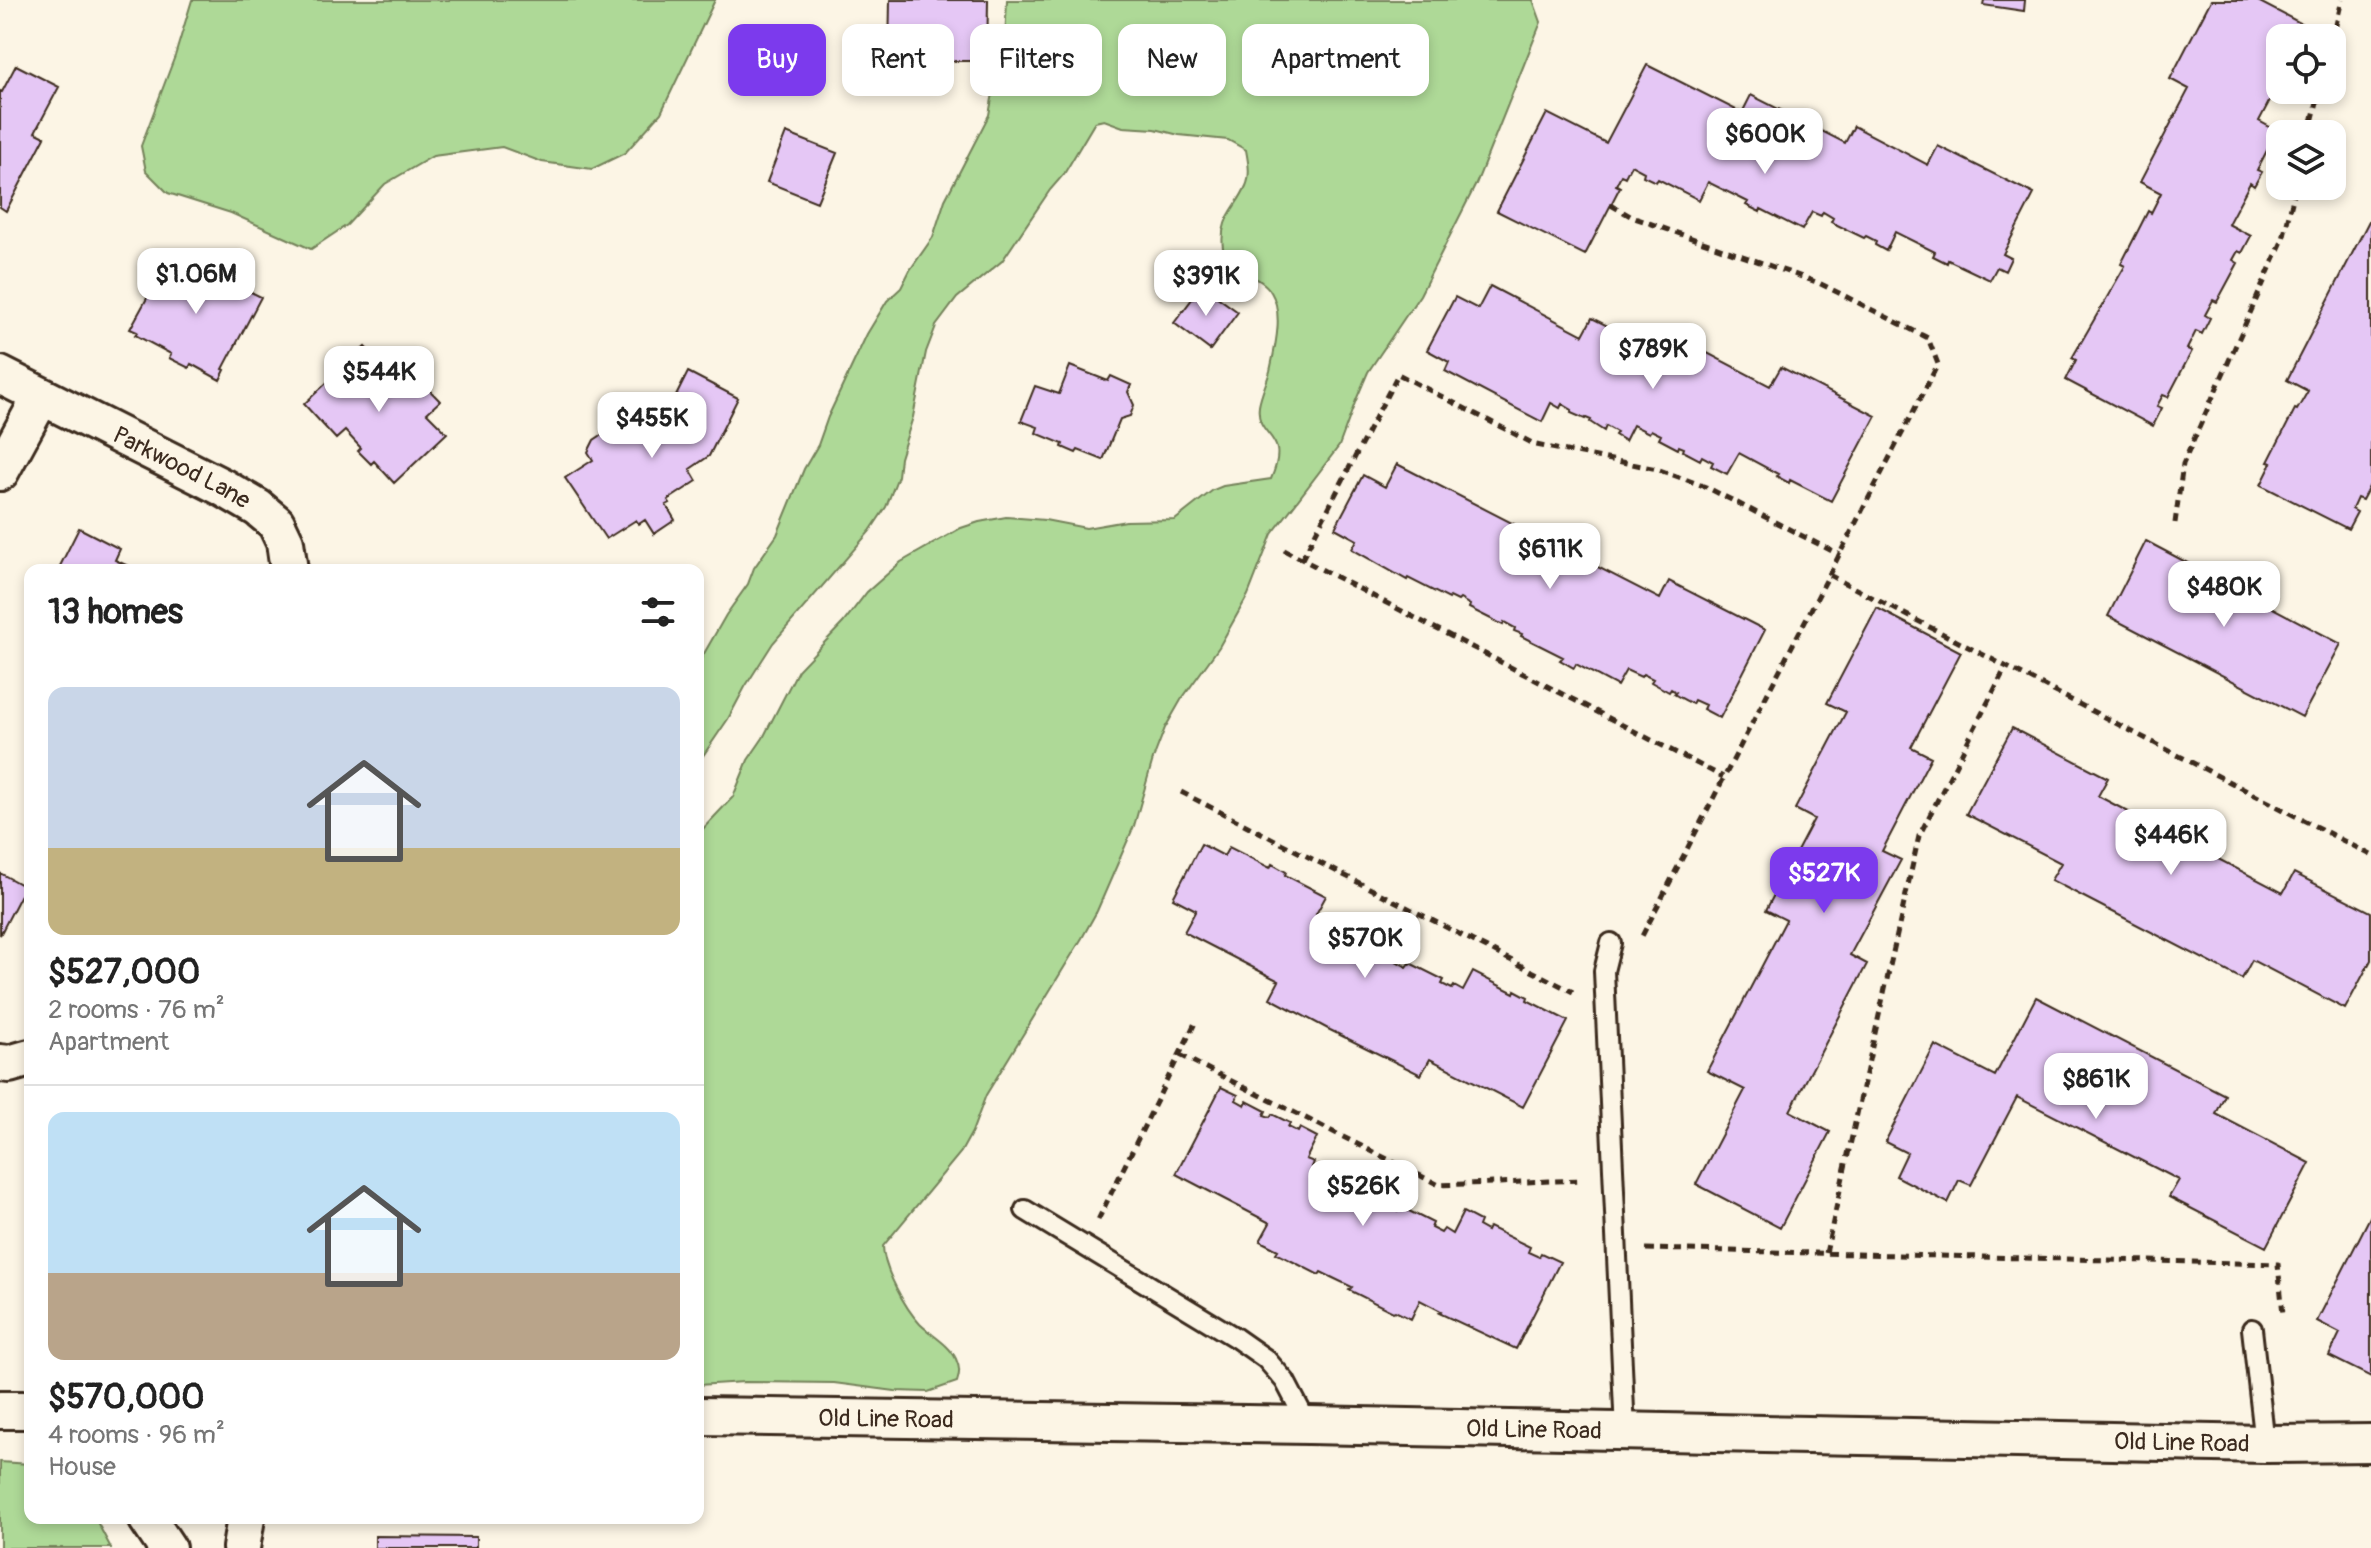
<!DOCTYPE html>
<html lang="en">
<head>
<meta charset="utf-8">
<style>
  :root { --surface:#fff; --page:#f6f6f6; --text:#222; --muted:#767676; --line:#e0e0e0; --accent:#7c3aed }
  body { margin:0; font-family:Pangolin,sans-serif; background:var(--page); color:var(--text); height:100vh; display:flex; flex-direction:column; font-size:30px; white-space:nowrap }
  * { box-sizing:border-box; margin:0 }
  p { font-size:26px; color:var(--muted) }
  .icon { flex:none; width:44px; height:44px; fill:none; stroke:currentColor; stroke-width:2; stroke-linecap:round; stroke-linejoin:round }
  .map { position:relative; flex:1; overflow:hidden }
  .panel { position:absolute; left:24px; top:564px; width:680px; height:960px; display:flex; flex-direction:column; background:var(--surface); border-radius:16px; box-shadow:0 4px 12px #0003 }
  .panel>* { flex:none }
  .guide { position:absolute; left:728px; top:24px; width:760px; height:72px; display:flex; gap:16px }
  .controls { position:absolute; left:2266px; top:24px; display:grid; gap:16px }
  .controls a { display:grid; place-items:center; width:80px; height:80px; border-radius:16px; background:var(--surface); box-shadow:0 4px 12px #0003; font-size:40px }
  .price { position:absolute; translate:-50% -68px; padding:0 18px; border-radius:16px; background:#fff; color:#222; font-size:26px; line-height:52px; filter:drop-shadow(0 2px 4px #0008) }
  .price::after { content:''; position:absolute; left:50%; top:48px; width:24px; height:18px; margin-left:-12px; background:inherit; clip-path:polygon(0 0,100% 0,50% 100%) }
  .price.selected { background:var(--accent); color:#fff }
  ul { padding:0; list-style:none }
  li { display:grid; align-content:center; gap:16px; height:424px; padding:0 24px }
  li+li { border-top:2px solid var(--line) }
  li span { display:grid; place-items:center; height:248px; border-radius:16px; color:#555 }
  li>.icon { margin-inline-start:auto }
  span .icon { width:144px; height:144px; fill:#fffc; stroke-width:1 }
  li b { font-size:34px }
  h2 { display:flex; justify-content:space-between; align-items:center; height:96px; padding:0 24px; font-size:34px }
  .tag { padding:0 28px; border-radius:16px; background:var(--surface); box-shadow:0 4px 12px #0003; font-size:28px; line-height:72px }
  .tag.selected { background:var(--accent); color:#fff }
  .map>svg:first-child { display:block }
  .green { fill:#aed997; stroke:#74825a; stroke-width:2 }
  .building { fill:#e5c7f5; stroke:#3b2a1e; stroke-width:2 }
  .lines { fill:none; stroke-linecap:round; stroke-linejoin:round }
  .service-casing { stroke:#3b2a1e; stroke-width:24 }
  .minor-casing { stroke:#3b2a1e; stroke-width:42 }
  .path { stroke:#3b2a1e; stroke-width:5; stroke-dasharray:8 6; stroke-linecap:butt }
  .service { stroke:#fcf5e5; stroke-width:18 }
  .minor { stroke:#fcf5e5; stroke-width:36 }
  .labels { text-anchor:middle; stroke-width:8; stroke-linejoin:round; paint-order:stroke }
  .street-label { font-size:24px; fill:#3b2a1e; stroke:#fcf5e5 }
</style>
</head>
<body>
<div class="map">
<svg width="2371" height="1548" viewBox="0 0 2371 1548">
  <rect width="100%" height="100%" fill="#fcf5e5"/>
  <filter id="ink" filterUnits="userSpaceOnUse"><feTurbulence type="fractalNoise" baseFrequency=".0125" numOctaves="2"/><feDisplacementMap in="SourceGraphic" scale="16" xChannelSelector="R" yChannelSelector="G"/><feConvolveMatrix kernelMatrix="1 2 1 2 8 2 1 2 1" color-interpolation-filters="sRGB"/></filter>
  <g filter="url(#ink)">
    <path class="green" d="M192 0H715L661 113 625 153 592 169 542 162 502 147 433 156 385 184 347 225 311 249 231 213 168 193 146 171 141 146 175 56Z
      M1007 0H1533L1541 22 1476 184 1420 295 1368 372 1356 400 1339 446 1272 534 1248 595 1219 647 1181 700 1165 728 1153 759 1134 826 1097 911 1082 938 986 1095 972 1132 961 1152 883 1246C883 1268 905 1308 920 1324 931 1335 950 1345 956 1359 960 1368 960 1373 957 1382L928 1392 895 1391 834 1383 744 1382 698 1385V834L733 797 748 760 763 738 798 670 843 623 867 592 901 562 961 528 979 522 1006 517 1045 520 1086 528 1126 521 1175 520 1213 490 1223 486 1271 479C1292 431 1255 440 1259 406 1261 394 1267 382 1270 371 1275 348 1284 313 1271 292 1261 274 1226 271 1223 248 1219 218 1236 209 1246 186 1251 175 1248 161 1246 150L1228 140 1179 135 1155 129 1123 127 1104 120 1095 122 1064 174 1050 190 1002 261 957 298 936 326 926 352 913 417 900 458 898 476 886 507 870 531 773 643 745 687 728 719 698 763V664L726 615 748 584 754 568 777 535 804 469 818 445 828 417 867 334 887 301 901 288 910 270 933 237 945 200 989 115 996 77 1004 59Z
      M0 1462 30 1464V1518H95L111 1548H0Z"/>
    <path class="building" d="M890 0H988L987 61H951V57L889 56Z
      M1984 0H2025L2024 11 1983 5Z
      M2211 0H2256L2308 27 2302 38H2280V81L2259 121 2277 131 2257 170 2262 172 2254 186 2250 183 2228 224 2251 236 2242 253 2238 251 2233 260 2238 263 2217 302 2213 300 2205 315 2210 318 2202 334 2196 331 2187 349 2192 351 2168 397 2163 395 2157 406 2162 408 2153 426 2066 380 2076 360 2072 358 2125 266 2121 264 2148 211 2151 213 2161 193 2140 182 2189 89 2170 79Z
      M16 65 59 87 35 132 45 137 6 211 0 207V91L2 92Z
      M1647 65 1742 113 1751 95 1845 143 1854 126 1928 165 1938 146 2034 194 2003 254 2011 258 2005 271 1997 267 1990 280 1948 260 1947 263 1933 256 1935 252 1895 232 1886 251 1875 245 1876 241 1866 236 1864 238 1831 222 1833 218 1823 212 1821 216 1812 212 1802 230 1761 209 1760 212 1746 205 1748 202 1708 182 1699 200 1658 179 1656 182 1643 176 1644 172 1631 165 1625 177 1621 175 1616 185 1620 187 1585 255 1497 211 1547 113 1606 143Z
      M786 133 837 153 817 202 767 182Z
      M2371 217V483L2362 500 2357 498 2352 509 2357 512 2348 529 2261 485 2272 463 2268 462 2295 409 2297 410 2308 391 2287 380Z
      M178 254 217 275 224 273 236 279 237 285 261 297 223 369 225 370 220 380 191 364 189 368 169 358 171 354 135 335 137 332 130 329 157 280 163 283Z
      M1202 286 1238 312 1210 350 1174 323Z
      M1490 286 1583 335 1592 318 1667 356 1677 337 1770 386 1781 367 1876 416 1831 501 1790 480 1789 483 1776 476 1778 474 1739 453 1727 474 1711 466 1713 462 1702 456 1700 460 1683 451 1684 448 1679 446 1678 449 1659 439 1661 435 1651 430 1649 433 1633 425 1625 441 1615 435 1617 432 1606 426 1604 431 1590 422 1591 420 1586 418 1585 419 1571 413 1572 410 1562 404 1560 408 1551 403 1542 422 1445 371 1449 362 1427 350 1455 297 1478 309Z
      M365 347 404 388 416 376 440 401 427 413 447 433 394 483 374 461 371 464 358 451 361 448 345 431 336 439 304 404Z
      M1070 366 1108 381 1111 376 1131 385 1128 392 1134 405 1130 416 1120 419 1103 460 1078 450 1076 453 1062 447 1063 444 1036 433 1038 427 1021 421 1035 386 1059 394Z
      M688 372 738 398 709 456 690 469 697 481 668 500 670 503 666 505 675 520 654 534 645 520 639 524 636 520 606 539 565 478 593 460 588 452 594 440 609 430 624 429 628 436 656 418 658 421 666 416Z
      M1397 464 1660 599 1669 581 1765 630 1720 718 1703 709 1705 705 1694 700 1692 704 1679 697 1674 694 1676 692 1671 689 1669 692 1651 682 1653 679 1643 674 1641 677 1626 670 1617 686 1576 664 1574 668 1560 660 1563 657 1521 636 1522 634 1514 631 1515 628 1504 622 1503 625 1469 608 1470 605 1460 599 1458 601 1450 597 1449 599 1408 578 1407 580 1352 549 1357 540 1335 528 1363 475 1385 487Z
      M79 528 120 549 115 560 137 570H58Z
      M2146 541 2341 644 2302 717 2108 616Z
      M1877 608 1961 652 1911 747 1931 757 1882 851 1901 860 1850 955 1867 964 1790 1111 1830 1132 1780 1228 1696 1184 1745 1090 1707 1071 1786 920 1766 910 1814 819 1795 809 1846 712 1827 703Z
      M2012 728 2108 778 2098 796 2283 893 2294 873 2371 912V960L2345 1009 2252 960 2242 979 2051 880 2061 863 1966 814Z
      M1201 844 1224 856 1229 847 1270 868 1272 864 1286 872 1285 875 1326 896 1316 914 1325 919 1323 924 1333 929 1336 924 1369 942 1367 946 1378 952 1380 948 1399 957 1396 961 1407 967 1410 963 1444 980 1442 984 1452 989 1454 986 1463 991 1473 972 1514 993 1515 990 1528 997 1527 1000 1568 1021 1523 1107 1430 1059 1421 1075 1330 1030 1270 998 1279 981 1184 932 1196 910 1173 898Z
      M0 873 25 887 0 935Z
      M2036 997 2225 1095 2216 1114 2310 1163 2266 1247 2169 1197 2179 1180 2017 1097 1971 1185 1959 1180 1948 1203 1896 1176 1907 1153 1885 1142 1935 1045 1995 1076Z
      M1221 1087 1238 1095 1236 1100 1245 1105 1247 1101 1266 1111 1264 1115 1270 1117 1272 1114 1290 1123 1288 1127 1298 1132 1300 1128 1317 1137 1306 1159 1314 1162 1312 1167 1322 1172 1324 1168 1357 1184 1355 1189 1365 1194 1367 1190 1385 1200 1383 1204 1397 1211 1399 1206 1433 1223 1431 1228 1441 1233 1444 1229 1452 1234 1463 1212 1480 1221 1478 1226 1487 1231 1489 1227 1530 1247 1528 1252 1539 1257 1541 1253 1560 1262 1516 1349 1439 1313 1441 1311 1420 1300 1411 1319 1395 1311 1393 1312 1349 1290 1352 1287 1331 1277 1321 1272 1319 1275 1276 1253 1278 1250 1260 1241 1270 1223 1176 1174Z
      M2371 1215V1377L2329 1356 2340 1333 2317 1321Z
      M375 1536 476 1537V1548H375Z"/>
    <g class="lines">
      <g class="service-casing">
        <path id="service" d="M1611 943 1604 971 1625 1432
          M1025 1210 1236 1338 1266 1359 1285 1381 1308 1425
          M2252 1329 2265 1444"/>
      </g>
      <g class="minor-casing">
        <g id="minor">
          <path id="s1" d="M0 375 222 487 258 508 276 523 285 542 289 570"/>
          <path d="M0 472 41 397"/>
          <path d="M0 1063 9 1064 30 1058"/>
          <path d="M0 1410H30"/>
          <path id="s2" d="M698 1416 1308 1425 2265 1444 2371 1443"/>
          <path d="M147 1518 167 1548"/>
          <path d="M241 1548 246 1518"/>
        </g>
      </g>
      <path class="path" d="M2332 41 2342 0
        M2309 134 2320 90
        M1611 205 1632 217 1819 283 1928 338 1938 364 1641 938
        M2175 523 2183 464 2283 239 2296 186
        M1284 550 1723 777
        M1302 559 1398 374 1536 445 1657 469 1706 487 1840 555
        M1829 575 2371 855
        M1181 792 1573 992
        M1180 1055 1439 1185 1581 1180
        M1098 1220 1195 1023
        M1646 1249 2278 1264 2283 1314
        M1826 1253 1919 836 2006 667"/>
      <use href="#service" class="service"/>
      <use href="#minor" class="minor"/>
    </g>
  </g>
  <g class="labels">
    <g class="street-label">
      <text dy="8" stroke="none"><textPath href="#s1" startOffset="204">Parkwood Lane</textPath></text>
      <text dy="8" stroke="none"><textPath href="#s2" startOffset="188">Old Line Road</textPath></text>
      <text dy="8" stroke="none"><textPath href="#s2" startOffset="836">Old Line Road</textPath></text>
      <text dy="8" stroke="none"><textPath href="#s2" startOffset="1484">Old Line Road</textPath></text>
    </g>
  </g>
</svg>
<div class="controls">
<a><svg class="icon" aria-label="locate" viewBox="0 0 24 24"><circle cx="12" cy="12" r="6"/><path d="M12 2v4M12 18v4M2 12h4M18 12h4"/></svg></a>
<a><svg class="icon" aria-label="layers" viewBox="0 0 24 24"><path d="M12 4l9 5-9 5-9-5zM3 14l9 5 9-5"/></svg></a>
</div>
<b class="price" style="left:1765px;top:176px">$600K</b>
<b class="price" style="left:196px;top:316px">$1.06M</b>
<b class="price" style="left:1206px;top:318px">$391K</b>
<b class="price" style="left:1653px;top:391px">$789K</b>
<b class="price" style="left:379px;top:414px">$544K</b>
<b class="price" style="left:652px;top:460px">$455K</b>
<b class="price" style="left:1550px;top:591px">$611K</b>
<b class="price" style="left:2224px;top:629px">$480K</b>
<b class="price" style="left:2171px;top:877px">$446K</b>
<b class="price selected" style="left:1824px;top:915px">$527K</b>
<b class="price" style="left:1365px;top:980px">$570K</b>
<b class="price" style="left:2096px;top:1121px">$861K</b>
<b class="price" style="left:1363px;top:1228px">$526K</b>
<div class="guide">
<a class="tag selected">Buy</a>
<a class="tag">Rent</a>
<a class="tag">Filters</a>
<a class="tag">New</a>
<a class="tag">Apartment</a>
</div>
<section class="panel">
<h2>13 homes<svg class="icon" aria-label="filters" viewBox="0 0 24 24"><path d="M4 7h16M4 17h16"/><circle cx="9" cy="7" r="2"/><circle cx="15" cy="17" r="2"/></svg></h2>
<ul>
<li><span style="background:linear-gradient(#c9d6e8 65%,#c2b280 0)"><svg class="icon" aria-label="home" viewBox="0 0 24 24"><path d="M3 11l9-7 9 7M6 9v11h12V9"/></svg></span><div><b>$527,000</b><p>2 rooms · 76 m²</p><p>Apartment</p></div></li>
<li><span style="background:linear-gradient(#bfe0f5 65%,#b9a48a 0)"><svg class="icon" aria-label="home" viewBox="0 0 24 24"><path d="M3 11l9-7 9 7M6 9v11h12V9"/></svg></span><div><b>$570,000</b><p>4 rooms · 96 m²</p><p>House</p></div></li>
</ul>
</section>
</div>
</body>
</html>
